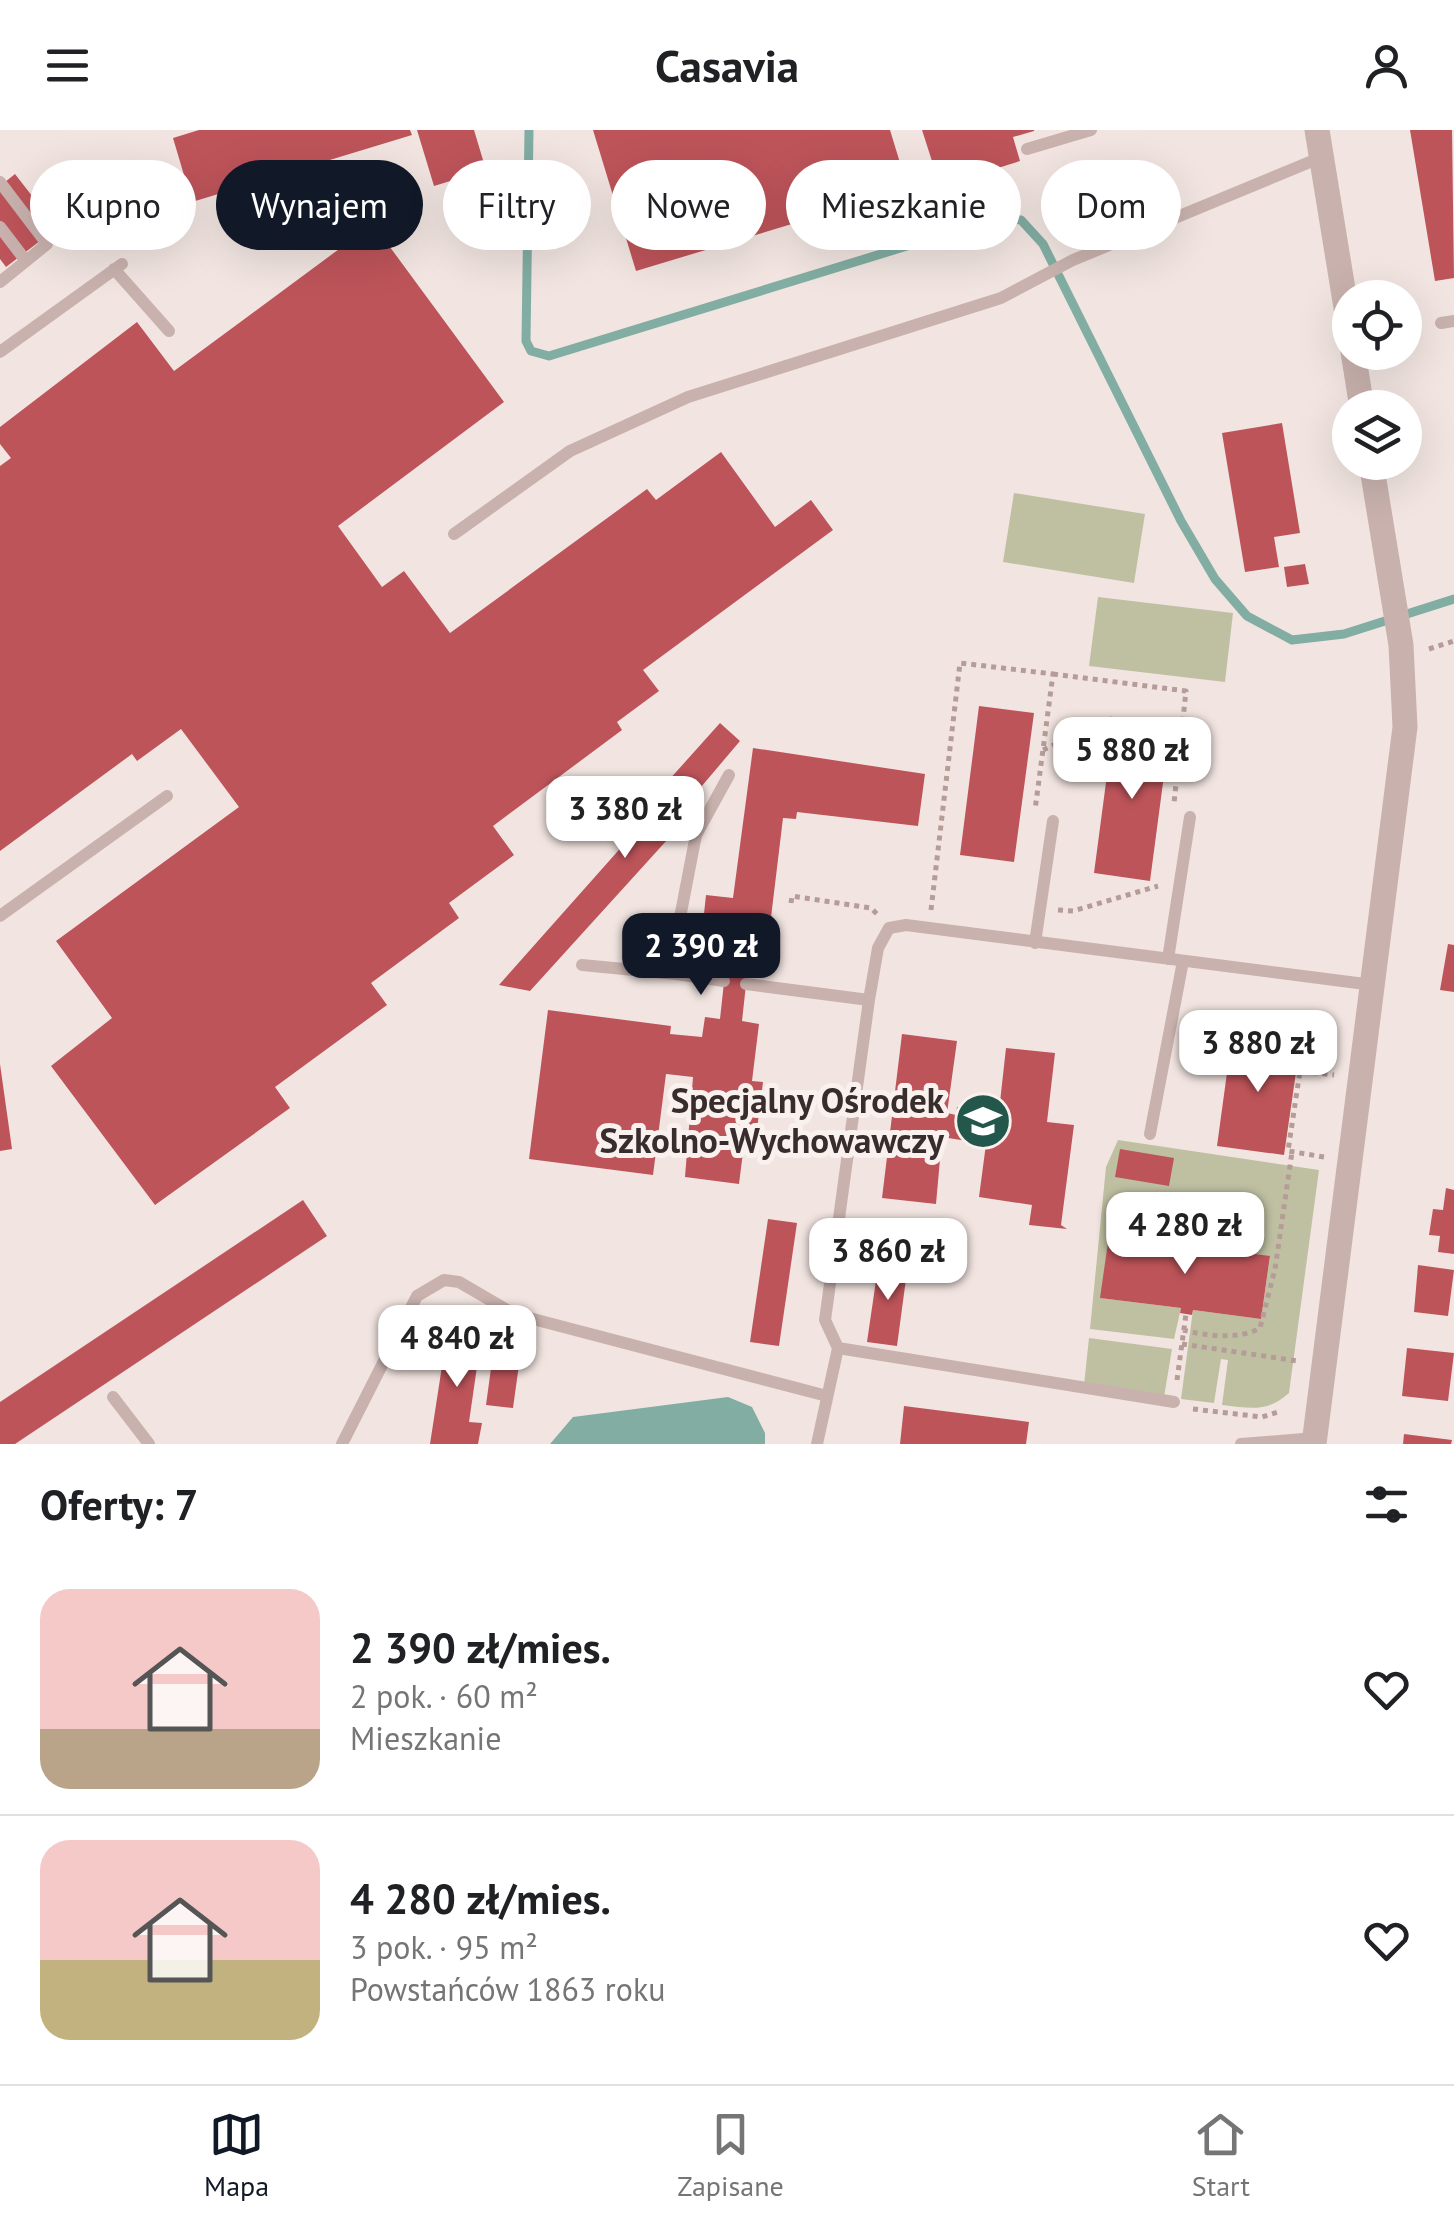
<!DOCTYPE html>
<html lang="pl">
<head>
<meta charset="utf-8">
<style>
  :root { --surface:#fff; --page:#f2f2f2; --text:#202124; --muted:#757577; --line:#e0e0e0; --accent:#111827 }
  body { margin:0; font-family:"PT Sans",sans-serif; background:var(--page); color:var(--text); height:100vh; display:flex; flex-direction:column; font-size:38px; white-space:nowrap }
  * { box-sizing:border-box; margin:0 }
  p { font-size:32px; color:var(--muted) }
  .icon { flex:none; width:55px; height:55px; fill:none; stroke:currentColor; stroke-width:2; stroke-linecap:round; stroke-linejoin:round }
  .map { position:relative; height:1314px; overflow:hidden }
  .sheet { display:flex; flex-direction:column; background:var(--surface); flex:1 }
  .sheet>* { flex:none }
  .banner { position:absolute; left:30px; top:30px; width:1395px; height:90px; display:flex; gap:20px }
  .controls { position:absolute; left:1332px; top:150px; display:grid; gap:20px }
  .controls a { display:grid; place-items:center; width:90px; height:90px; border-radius:50%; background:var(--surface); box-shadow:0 10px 40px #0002; font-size:50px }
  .price { position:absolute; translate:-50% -85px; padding:0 22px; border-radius:20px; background:#fff; color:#222; font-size:32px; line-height:65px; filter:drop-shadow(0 2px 5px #0008) }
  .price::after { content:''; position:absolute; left:50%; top:60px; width:30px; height:22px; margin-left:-15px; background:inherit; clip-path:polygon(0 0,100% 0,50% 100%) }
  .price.on { background:var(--accent); color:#fff }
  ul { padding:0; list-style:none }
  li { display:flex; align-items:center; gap:30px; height:250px; padding:0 40px }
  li+li { border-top:2px solid var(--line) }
  li span { display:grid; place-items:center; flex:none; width:280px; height:200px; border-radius:30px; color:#555 }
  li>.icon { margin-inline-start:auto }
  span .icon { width:120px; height:120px; fill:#fffc; stroke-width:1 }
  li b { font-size:42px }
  h2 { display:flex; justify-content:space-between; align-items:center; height:120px; padding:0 40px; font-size:42px }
  .tag { padding:0 35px; border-radius:45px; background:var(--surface); box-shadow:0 10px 40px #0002; font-size:35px; line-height:90px }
  .tag.on { background:var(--accent); color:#fff }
  header { display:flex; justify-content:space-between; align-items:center; height:130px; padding:0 40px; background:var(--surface); font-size:45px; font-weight:700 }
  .tab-bar { display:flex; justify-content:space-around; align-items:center; height:140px; border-top:2px solid var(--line); background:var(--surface); font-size:28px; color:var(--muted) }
  .tab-bar a { display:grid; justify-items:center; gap:5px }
  .tab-bar .on { color:var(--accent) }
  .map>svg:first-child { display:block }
  .green { fill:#bfc0a2 }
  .water { fill:#82ada2 }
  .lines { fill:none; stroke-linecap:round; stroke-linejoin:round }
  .stream { stroke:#82ada2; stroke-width:9 }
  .building { fill:#bd545a }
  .path { stroke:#b59c98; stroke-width:5; stroke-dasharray:5 5; stroke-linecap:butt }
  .lane { stroke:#c9b2ae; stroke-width:12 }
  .street { stroke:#c9b2ae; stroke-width:25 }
  .labels { text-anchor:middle; stroke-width:10; stroke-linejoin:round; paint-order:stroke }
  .poi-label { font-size:35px; font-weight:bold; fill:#392c2c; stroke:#f9f1ee; text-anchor:end }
</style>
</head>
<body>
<header><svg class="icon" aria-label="menu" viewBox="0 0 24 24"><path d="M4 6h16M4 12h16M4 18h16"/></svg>Casavia<svg class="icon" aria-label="person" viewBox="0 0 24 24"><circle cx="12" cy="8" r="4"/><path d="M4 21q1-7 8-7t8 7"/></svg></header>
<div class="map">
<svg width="1454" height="1314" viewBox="0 0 1454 1314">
  <rect width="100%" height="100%" fill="#f2e5e1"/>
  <path class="green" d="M1014 363 1145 384 1134 453 1003 432Z
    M1098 467 1233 483 1225 552 1089 536Z
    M1118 1010 1319 1040 1289 1263C1267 1283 1250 1278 1222 1275L1228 1230 1221 1229 1214 1273 1181 1269 1193 1180 1261 1189 1270 1127 1201 1117 1202 1103 1188 1101 1185 1117 1109 1105 1101 1168 1181 1178 1174 1209 1090 1199 1106 1037Z
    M1089 1208 1172 1219 1164 1267 1084 1255Z"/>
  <path class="water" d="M728 1267 752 1277 765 1303V1314H550L573 1287Z"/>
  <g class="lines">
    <path class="stream" d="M529 0 526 211 531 221 549 226 998 88 1021 90 1043 114 1181 391 1215 449 1247 486 1292 510 1344 504 1454 469"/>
  </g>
  <path class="building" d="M199 0H410L412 5 192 72 173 8Z
    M417 0H474L486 40 434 56Z
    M593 0H890L908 59 636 141Z
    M922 0H1034V1L1013 7 1020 31 940 56Z
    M1410 0H1452L1454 148 1435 151Z
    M15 44 57 98 6 137 0 129V56Z
    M373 94 504 272 338 396 382 457 404 441 450 503 647 359 656 370 721 322 775 397 811 370 833 400 643 540 659 561 617 592 622 600 493 696 514 725 449 773 459 788 371 853 387 875 275 957 290 978 155 1075 51 936 112 888 56 811 239 677 181 599 137 631 132 624 0 721V336L11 328 0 314V297L137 192 174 241Z
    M1282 293 1300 403 1274 407 1279 437 1245 442 1222 303Z
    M1305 434 1309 454 1287 457 1284 437Z
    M979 576 1034 583 1014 732 960 725Z
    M1114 592 1170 600 1150 751 1094 743Z
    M720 593 740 611 690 670 694 673 684 685 687 688 530 861 499 855 665 668 661 665 672 654 668 651Z
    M753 618 925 644 918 696 797 682 796 689 783 688 766 829 749 827 742 891 759 894 752 951 763 952 757 999 746 998 739 1054 685 1047 693 947 666 944 653 1045 529 1029 548 880 671 896 670 904 702 907 705 887 720 889 727 825 700 821 706 765 733 768Z
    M1448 814 1454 815V862L1440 860Z
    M902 904 957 911 947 983 956 985 957 977 980 980 979 987 998 990 1006 918 1055 923 1047 992 1074 995 1061 1095 1067 1099 1029 1095 1032 1075 979 1067 986 1014 942 1007 936 1074 882 1068Z
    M1232 906 1300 915 1284 1025 1217 1016Z
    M0 934 12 1019 0 1021Z
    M1120 1019 1174 1028 1169 1056 1115 1047Z
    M1446 1058 1454 1060V1124L1438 1122 1440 1106 1429 1105 1433 1079 1443 1080Z
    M303 1070 327 1106 15 1314H0V1272Z
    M768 1089 797 1093 779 1216 750 1212Z
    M1187 1101 1203 1103 1201 1117 1270 1126 1261 1189 1193 1180 1192 1185 1180 1183 1181 1178 1100 1168 1109 1105 1185 1117Z
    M879 1130 908 1134 897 1216 867 1212Z
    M1418 1135 1454 1140 1448 1186 1414 1182Z
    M448 1197 482 1202 469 1292 482 1293 478 1314H430Z
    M495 1209 522 1213 513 1278 486 1275Z
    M1407 1218 1454 1223 1448 1271 1402 1266Z
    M904 1276 1029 1292 1026 1314H900Z
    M1404 1304 1452 1310 1451 1314H1403Z"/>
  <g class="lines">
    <path class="path" d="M1429 519 1454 511
      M1053 544 1186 561 1174 673
      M1043 620 1111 589 1182 598
      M791 773 792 766 871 778 877 784
      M931 780 960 533 1053 544 1035 680
      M1058 780 1073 781 1158 756
      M1324 1027 1288 1021 1300 941 1334 945
      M1183 1200C1206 1206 1239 1210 1260 1198L1275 1139 1292 1022
      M1182 1214 1298 1231
      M1177 1250 1186 1184
      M1193 1279 1262 1287 1278 1282"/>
    <path class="lane" d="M1027 19 1091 0
      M0 52 47 114 0 152
      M0 97 26 131
      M114 139 169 201
      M1441 193 1454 191
      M0 222 122 134
      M454 404 570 321 688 267 1001 168 1073 130 1322 27
      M0 786 167 666
      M1035 813 1053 691
      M1168 829 1190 687
      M582 835 676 844
      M724 851 676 844 677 803 696 705 729 645
      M746 854 869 870 878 818 889 798 906 795 1373 855
      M869 870 825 1190 838 1218 1174 1272
      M1150 1004 1183 831
      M113 1267 149 1314
      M342 1314 417 1166 444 1150 459 1152 514 1184 827 1266
      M817 1314 838 1218
      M1241 1314 1315 1308"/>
    <path class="street" d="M1317 0 1350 202
      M1353 222 1362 278
      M1314 1314 1405 597 1401 515 1371 332"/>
  </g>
  <defs>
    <g id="school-disc" transform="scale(2.875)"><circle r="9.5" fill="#24574b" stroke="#f9f1ee"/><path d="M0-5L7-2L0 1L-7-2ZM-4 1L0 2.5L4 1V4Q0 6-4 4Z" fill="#fff"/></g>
  </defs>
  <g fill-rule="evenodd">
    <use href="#school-disc" x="983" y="991"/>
  </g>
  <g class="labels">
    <g class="poi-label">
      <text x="944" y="983">Specjalny Ośrodek<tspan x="944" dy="40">Szkolno-Wychowawczy</tspan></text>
    </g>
  </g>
</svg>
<div class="controls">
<a><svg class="icon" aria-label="locate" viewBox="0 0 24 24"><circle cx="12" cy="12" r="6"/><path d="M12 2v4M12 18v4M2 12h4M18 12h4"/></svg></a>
<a><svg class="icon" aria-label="layers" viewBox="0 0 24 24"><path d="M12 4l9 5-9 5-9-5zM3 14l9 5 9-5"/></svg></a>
</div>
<b class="price" style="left:1132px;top:672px">5 880 zł</b>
<b class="price" style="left:625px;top:731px">3 380 zł</b>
<b class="price on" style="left:701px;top:868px">2 390 zł</b>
<b class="price" style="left:1258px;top:965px">3 880 zł</b>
<b class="price" style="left:1185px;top:1147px">4 280 zł</b>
<b class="price" style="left:888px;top:1173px">3 860 zł</b>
<b class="price" style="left:457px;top:1260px">4 840 zł</b>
<div class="banner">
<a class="tag">Kupno</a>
<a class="tag on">Wynajem</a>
<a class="tag">Filtry</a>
<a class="tag">Nowe</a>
<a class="tag">Mieszkanie</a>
<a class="tag">Dom</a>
</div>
</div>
<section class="sheet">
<h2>Oferty: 7<svg class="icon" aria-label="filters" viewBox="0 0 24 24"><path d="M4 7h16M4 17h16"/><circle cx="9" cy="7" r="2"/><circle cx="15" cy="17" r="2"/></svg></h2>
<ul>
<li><span style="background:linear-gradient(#f6c9c9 70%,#b9a48a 0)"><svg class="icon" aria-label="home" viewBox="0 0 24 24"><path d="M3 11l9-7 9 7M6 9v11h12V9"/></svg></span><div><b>2 390 zł/mies.</b><p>2 pok. · 60 m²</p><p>Mieszkanie</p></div><svg class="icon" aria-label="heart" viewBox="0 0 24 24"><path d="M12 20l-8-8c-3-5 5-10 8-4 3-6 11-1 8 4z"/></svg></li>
<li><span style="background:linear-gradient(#f6c9c9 60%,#c2b280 0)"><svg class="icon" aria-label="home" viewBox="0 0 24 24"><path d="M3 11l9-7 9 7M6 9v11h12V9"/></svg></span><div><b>4 280 zł/mies.</b><p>3 pok. · 95 m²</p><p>Powstańców 1863 roku</p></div><svg class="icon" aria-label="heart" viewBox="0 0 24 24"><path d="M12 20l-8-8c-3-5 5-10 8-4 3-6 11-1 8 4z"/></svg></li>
</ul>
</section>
<nav class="tab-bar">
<a class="on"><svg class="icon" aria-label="map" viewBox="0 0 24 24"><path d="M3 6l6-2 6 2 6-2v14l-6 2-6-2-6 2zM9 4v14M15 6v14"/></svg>Mapa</a>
<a><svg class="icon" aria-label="saved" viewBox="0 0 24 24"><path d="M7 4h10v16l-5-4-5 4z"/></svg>Zapisane</a>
<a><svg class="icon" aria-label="home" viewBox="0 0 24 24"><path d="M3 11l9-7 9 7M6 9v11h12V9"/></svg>Start</a>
</nav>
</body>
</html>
